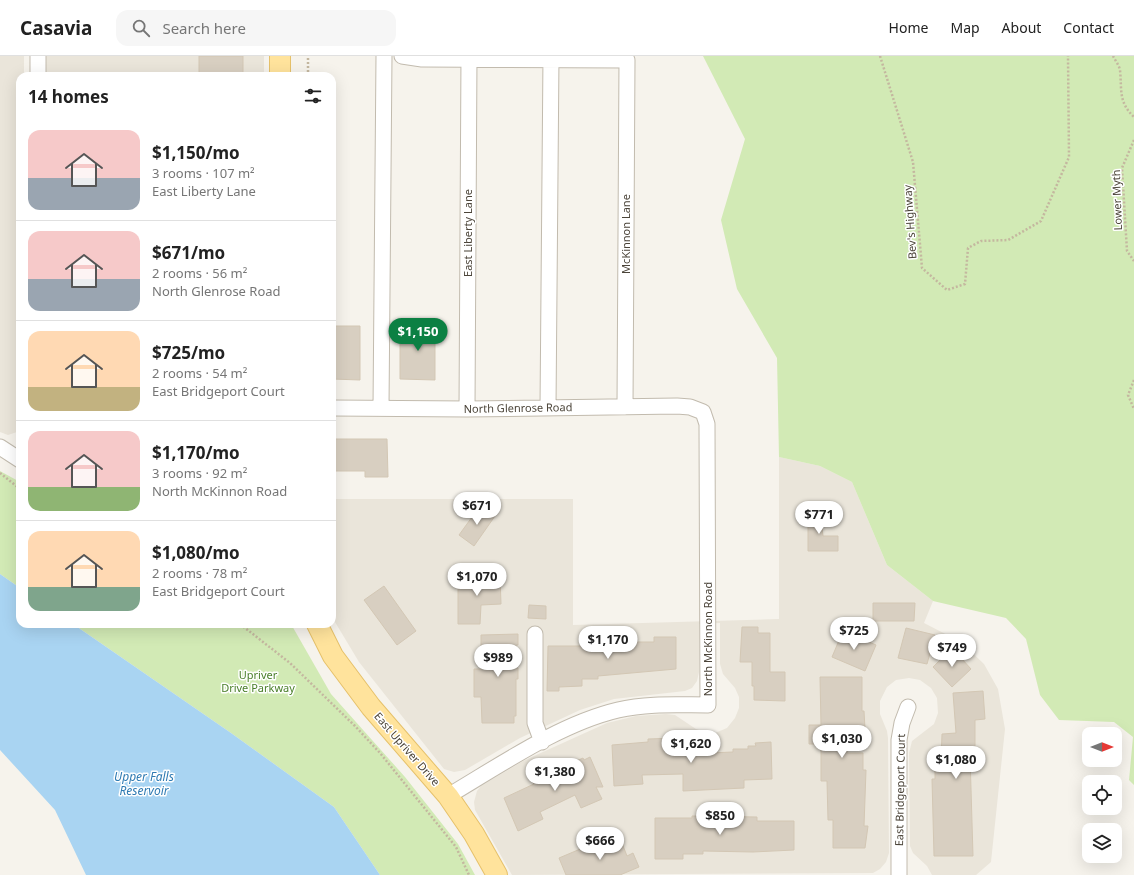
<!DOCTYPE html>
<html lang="en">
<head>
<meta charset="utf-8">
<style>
  :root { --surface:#fff; --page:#f6f6f6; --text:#222; --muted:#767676; --line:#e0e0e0; --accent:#0b8043 }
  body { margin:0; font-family:"Noto Sans",sans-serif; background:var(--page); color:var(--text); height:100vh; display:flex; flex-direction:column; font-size:15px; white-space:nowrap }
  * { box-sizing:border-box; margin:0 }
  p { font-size:13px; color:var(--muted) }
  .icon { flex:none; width:22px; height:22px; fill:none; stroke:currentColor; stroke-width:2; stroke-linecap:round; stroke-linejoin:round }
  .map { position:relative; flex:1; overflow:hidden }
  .details { position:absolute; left:16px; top:16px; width:320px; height:556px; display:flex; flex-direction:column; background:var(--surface); border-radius:12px; box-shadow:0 4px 16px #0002 }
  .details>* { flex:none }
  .needle { width:26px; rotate:90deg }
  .controls { position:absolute; left:1082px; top:671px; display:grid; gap:8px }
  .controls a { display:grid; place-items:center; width:40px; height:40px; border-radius:8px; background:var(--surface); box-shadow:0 4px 16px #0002; font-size:20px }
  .price { position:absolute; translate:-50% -34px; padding:0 9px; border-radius:14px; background:#fff; color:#222; font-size:13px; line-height:26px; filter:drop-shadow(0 1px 2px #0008) }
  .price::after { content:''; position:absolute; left:50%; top:24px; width:12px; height:9px; margin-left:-6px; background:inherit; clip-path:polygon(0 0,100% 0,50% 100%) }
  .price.current { background:var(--accent); color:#fff }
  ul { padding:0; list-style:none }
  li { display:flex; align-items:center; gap:12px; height:100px; padding:0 12px }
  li+li { border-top:1px solid var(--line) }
  li span { display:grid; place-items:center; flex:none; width:112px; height:80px; border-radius:12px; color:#555 }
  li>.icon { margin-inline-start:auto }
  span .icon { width:48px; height:48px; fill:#fffc; stroke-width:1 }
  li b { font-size:17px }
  h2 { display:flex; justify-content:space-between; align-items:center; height:48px; padding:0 12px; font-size:17px }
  header { display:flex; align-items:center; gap:24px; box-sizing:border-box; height:56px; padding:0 20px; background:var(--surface); border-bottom:1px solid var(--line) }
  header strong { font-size:19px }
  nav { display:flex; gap:22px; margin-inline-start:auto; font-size:14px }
  .search { width:280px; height:36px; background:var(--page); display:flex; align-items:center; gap:10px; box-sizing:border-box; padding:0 14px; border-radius:12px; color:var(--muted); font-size:15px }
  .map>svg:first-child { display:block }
  .residential { fill:#eae5da }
  .green { fill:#d2eab5 }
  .water { fill:#a9d4f2 }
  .building { fill:#d8cfc1; stroke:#d3c7b4 }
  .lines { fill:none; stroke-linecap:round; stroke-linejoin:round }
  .minor-casing { stroke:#c2bbae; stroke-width:17 }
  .major-casing { stroke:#e6c16a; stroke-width:22 }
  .path { stroke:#c4b79f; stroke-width:2.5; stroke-dasharray:2 2; stroke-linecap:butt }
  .minor { stroke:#fff; stroke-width:15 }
  .major { stroke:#ffe39c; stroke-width:20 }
  .labels { text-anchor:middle; stroke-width:3; stroke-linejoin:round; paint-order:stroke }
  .street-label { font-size:11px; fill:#4b4439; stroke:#fff }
  .park-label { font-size:11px; fill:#4a7f2a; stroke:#fff }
  .water-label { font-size:12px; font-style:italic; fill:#2e7ab2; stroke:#fff }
</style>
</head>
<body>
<header>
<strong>Casavia</strong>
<div class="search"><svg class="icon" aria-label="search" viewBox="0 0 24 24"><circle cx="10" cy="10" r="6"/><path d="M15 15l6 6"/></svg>Search here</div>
<nav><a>Home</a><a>Map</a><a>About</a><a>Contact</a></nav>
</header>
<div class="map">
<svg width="1134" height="819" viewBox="0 0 1134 819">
  <rect width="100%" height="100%" fill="#f6f3ec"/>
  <path class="residential" d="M0 0H24V20H20V369L17 376 8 379 0 376Z
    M45 0H264V20H45Z
    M779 401 820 410 852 426 887 509 933 545 924 567 961 586 984 608 998 633 1005 673 991 806 976 819H932L927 810 913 797 910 790 909 697 912 685 934 668 938 657 937 642 931 632 920 624 909 622 896 624 887 631 880 645V658L887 675 888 682 889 797 886 806 880 813 873 817 512 819 475 754 474 746 477 735 481 730 523 705 607 667 636 660 666 658 675 659 696 673 705 676 715 677 727 672 735 662 739 652V641L735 632 723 618 720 608V567L699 568V616L697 625 692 632 685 635 614 643 580 654 520 682 465 714 454 716 444 713 359 606 332 561V443H573V569L779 563Z"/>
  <path class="green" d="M703 0H1134V729L1129 724 1133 681 1114 666 1059 664 1040 639 1026 583 1006 562 933 545 887 509 852 426 820 410 779 401 777 302 737 233 721 164 745 83Z
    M0 415 20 426V532L0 518Z
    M73 568H291L331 638 405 721 458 788 475 819H380L334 751 231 677Z"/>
  <path class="water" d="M0 518 20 532V568H73L231 677 334 751 380 819H86L55 754 0 694Z"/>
  <path class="building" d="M199 0H243V20H199Z
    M400 269H435V324L400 323Z
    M332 270H360V324L332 323Z
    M335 383H387L388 421H365V415H335Z
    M480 450 495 460 474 490 459 479Z
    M808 455H820L823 480H838V495H808Z
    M500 520 501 548 481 549 480 568H458V521Z
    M384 530 416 575 397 589 364 544Z
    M873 547H915L914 565H873Z
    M529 549 546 550V563L528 562Z
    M742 571H758V577H770V616H785V645L754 644V630H752V606H740Z
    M906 572 935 579 927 608 898 602Z
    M843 575 876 589 865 615 832 601Z
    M518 578V589H516V612H518V623H516V660H514V667H482L481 641H474V613H481V579Z
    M654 581H676V613L598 620V623H582V630L559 631V635H547L548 590H587V584H615V586H654Z
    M952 592 971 613 952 631 933 611Z
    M820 621H862V655H864L865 673H847V697H863V714H866L864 770H868L865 792H833V764H828L827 725H821V688H809V669H821Z
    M983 635 985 663 975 664V698L970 699 973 800H934L932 723H935V706H941L942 678 956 677 953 637Z
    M677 682V691L693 690V694L710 693V697L733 696V693H748V690H756L755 687 771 686 772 723 744 724V732L683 735V718L642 719 643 728 614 730 612 689 648 686V683Z
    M590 701 603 731H596L602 743 581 752 575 739 540 756 543 763 518 775 504 742 534 728 532 725 583 702 584 704Z
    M692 760 757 761V765H794V794L753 796 703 795V798H683V803H655V762H692Z
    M620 782 627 800 633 797 639 811 620 819H566L559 802 585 791 587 796Z"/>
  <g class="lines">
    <g class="minor-casing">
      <path id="minor" d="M402 0 422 3 627 4 625 351
        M38 20V0
        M332 352 467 353 677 350 690 351 703 356 707 368 708 649C678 649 647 647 618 654 559 668 499 710 448 740
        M381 352 384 0
        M548 352 551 0
        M467 353 469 0
        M0 391 20 404
        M535 578V667L542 686
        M899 819V684L902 667 908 651"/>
    </g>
    <g class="major-casing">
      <path id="major" d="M280 20V0
        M317 568 333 600 371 651 448 740 474 778 497 819"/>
    </g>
    <path class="path" d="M880 0 913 106 922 212 947 234 965 228 968 192 981 185 1008 184 1041 165 1069 101 1068 0
      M1113 0C1115 4 1119 9 1120 14 1122 33 1118 46 1134 61
      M308 20V0
      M1134 84 1122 112 1127 195 1134 205
      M1134 324 1128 339 1134 353
      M0 417 20 433
      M240 568 290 607 355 670 380 697 456 791 469 819"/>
    <use href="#minor" class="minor"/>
    <use href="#major" class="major"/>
  </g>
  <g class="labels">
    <g class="street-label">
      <text transform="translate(1117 144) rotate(-92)" y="4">Lower Myth</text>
      <text transform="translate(910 166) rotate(-94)" y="4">Bev's Highway</text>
      <text transform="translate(468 177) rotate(-90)" y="4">East Liberty Lane</text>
      <text transform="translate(626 178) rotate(-90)" y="4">McKinnon Lane</text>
      <text transform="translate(518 352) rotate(-1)" y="4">North Glenrose Road</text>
      <text transform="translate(708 583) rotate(-90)" y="4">North McKinnon Road</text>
      <text transform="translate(407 693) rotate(49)" y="4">East Upriver Drive</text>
      <text transform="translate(900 734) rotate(-89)" y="4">East Bridgeport Court</text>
    </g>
    <g class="park-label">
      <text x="258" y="623">Upriver<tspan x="258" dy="13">Drive Parkway</tspan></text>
    </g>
    <g class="water-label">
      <text x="144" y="725">Upper Falls<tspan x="144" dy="14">Reservoir</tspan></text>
    </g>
  </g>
</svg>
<div class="controls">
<a><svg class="needle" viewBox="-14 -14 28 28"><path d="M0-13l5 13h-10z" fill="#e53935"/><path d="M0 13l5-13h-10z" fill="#767676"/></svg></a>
<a><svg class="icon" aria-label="locate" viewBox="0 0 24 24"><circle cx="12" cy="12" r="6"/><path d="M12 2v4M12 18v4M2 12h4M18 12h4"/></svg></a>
<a><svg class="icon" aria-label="layers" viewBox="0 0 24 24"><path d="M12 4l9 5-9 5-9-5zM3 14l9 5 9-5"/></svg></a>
</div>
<b class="price current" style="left:418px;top:296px">$1,150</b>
<b class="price" style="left:477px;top:470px">$671</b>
<b class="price" style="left:819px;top:479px">$771</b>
<b class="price" style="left:477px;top:541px">$1,070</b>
<b class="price" style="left:854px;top:595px">$725</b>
<b class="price" style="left:608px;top:604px">$1,170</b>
<b class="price" style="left:952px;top:612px">$749</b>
<b class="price" style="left:498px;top:622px">$989</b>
<b class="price" style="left:842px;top:703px">$1,030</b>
<b class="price" style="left:691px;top:708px">$1,620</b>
<b class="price" style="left:956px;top:724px">$1,080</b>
<b class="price" style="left:555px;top:736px">$1,380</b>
<b class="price" style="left:720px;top:780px">$850</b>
<b class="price" style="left:600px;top:805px">$666</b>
<section class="details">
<h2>14 homes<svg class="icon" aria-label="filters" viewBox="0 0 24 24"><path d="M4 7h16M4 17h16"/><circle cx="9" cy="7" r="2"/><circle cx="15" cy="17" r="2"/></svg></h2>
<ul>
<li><span style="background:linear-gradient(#f6c9c9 60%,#9aa5b1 0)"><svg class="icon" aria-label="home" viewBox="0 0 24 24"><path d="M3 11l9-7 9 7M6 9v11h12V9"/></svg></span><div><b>$1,150/mo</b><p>3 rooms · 107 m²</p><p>East Liberty Lane</p></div></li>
<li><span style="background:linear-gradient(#f6c9c9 60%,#9aa5b1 0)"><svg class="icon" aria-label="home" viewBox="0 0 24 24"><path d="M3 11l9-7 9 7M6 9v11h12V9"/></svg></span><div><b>$671/mo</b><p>2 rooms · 56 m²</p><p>North Glenrose Road</p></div></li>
<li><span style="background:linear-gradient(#ffd9b3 70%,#c2b280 0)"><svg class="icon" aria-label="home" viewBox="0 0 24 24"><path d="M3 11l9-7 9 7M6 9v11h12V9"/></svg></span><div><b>$725/mo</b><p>2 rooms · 54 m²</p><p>East Bridgeport Court</p></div></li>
<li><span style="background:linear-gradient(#f6c9c9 70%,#8fb573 0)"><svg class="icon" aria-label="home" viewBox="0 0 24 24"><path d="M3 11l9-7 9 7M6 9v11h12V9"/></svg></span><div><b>$1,170/mo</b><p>3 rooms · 92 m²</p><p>North McKinnon Road</p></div></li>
<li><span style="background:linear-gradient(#ffd9b3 70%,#7fa58c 0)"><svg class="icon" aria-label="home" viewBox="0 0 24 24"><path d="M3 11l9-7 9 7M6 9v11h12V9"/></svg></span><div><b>$1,080/mo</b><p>2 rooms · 78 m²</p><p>East Bridgeport Court</p></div></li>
</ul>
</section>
</div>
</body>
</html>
